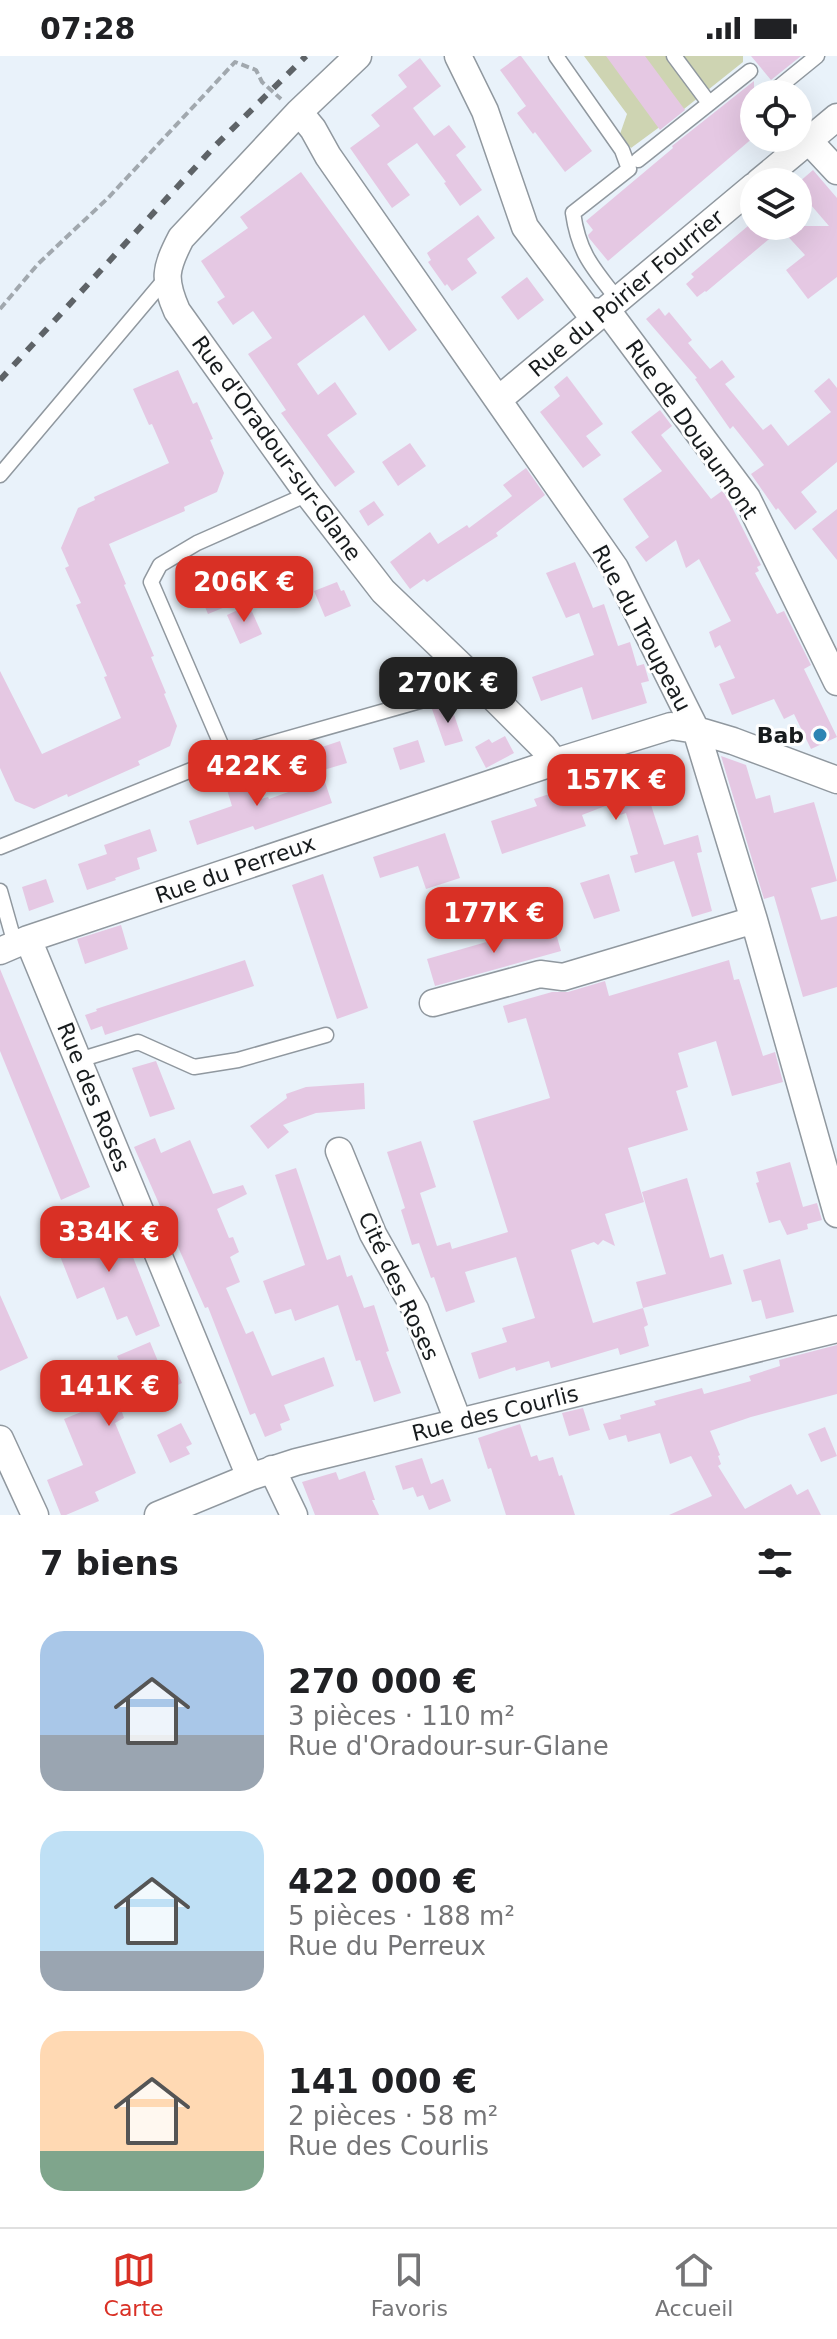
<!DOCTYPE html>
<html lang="fr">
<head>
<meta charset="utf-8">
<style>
  :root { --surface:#fff; --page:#f6f6f6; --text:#202124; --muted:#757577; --line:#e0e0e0; --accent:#d93025 }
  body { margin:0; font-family:"DejaVu Sans",sans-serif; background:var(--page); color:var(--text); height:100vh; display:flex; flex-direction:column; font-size:30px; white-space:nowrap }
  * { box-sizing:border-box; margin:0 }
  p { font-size:26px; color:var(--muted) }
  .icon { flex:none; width:44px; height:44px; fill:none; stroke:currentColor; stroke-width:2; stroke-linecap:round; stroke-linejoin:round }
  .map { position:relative; height:1459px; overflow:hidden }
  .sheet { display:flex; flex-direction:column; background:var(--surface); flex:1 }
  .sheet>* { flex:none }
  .controls { position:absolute; left:740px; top:24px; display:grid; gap:16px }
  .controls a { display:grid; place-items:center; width:72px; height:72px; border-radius:50%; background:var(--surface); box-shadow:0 8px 32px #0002; font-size:40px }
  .price { position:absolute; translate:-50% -68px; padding:0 18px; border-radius:16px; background:var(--accent); color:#fff; font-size:26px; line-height:52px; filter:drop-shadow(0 2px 4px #0008) }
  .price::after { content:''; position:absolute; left:50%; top:48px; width:24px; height:18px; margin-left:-12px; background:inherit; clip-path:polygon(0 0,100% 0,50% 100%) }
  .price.selected { background:#222; color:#fff }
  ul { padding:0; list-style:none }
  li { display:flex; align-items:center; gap:24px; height:200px; padding:0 40px }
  li span { display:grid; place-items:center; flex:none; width:224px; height:160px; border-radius:24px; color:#555 }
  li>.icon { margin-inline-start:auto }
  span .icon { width:96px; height:96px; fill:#fffc; stroke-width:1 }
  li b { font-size:34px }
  h2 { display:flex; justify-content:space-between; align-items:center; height:96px; padding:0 40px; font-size:34px }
  .status { display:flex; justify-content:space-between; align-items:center; height:56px; padding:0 40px; background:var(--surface); direction:ltr }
  .status svg { height:22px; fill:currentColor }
  .menu { display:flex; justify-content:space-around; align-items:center; height:112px; border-top:2px solid var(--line); background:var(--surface); font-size:22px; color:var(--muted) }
  .menu a { display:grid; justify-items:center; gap:4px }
  .menu .selected { color:var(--accent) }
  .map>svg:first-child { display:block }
  .green { fill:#ced4b2 }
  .building { fill:#e5c8e3 }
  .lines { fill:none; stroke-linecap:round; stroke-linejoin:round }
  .service-casing { stroke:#90989f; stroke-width:17 }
  .minor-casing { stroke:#90989f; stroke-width:29 }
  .path { stroke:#a1a8ae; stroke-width:4; stroke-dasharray:8 4; stroke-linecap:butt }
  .service { stroke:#fff; stroke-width:14 }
  .minor { stroke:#fff; stroke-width:26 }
  .rail { stroke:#5e6367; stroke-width:6; stroke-dasharray:10 10; stroke-linecap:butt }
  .poi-dot { fill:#2d84b3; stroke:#fefefe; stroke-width:3 }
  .labels { text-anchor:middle; stroke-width:6; stroke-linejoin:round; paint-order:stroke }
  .street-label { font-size:22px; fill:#171b1d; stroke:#fefefe }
  .poi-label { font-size:22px; font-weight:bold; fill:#171b1d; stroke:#fefefe; text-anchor:end }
</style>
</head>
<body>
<div class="status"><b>07:28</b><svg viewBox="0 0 49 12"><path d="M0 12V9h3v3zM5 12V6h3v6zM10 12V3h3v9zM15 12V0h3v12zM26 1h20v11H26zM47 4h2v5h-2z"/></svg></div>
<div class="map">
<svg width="837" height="1459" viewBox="0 0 837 1459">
  <rect width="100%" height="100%" fill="#e9f2fa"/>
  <path class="green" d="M584 0H743V6L684 53 631 92 620 78 627 58Z"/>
  <path class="building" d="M519 0H521L592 95 565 116 535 76 533 78 517 57 526 50 500 14Z
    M606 0H645L685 54 660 74Z
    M751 0H801L771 24Z
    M420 2 441 30 413 52 434 80 449 69 466 91 456 99 482 134 460 150 444 127 446 126 417 87 387 108 410 139 392 152 350 92 380 70 371 59 407 31 398 19Z
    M754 25V81L608 205 589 182 588 179 593 174 586 165 673 92 672 90Z
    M813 114 837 142V221L808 243 786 214 805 199 781 173 706 236 705 235 697 241 686 228 694 221 691 218 748 170H829L798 134V127Z
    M301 116 417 274 389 295 364 259 297 308 318 339 335 326 357 358 327 379 355 416 335 431 281 357 286 354 248 298 272 282 253 255 233 269 217 246 225 241 201 205 248 172 240 161Z
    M478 159 495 182 467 203 477 217 452 235 447 228 445 230 428 206 431 204 427 197Z
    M527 221 544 244 518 264 501 241Z
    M659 252 665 260 669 256 692 284 688 287 710 313 722 304 735 321 725 328 763 374 771 368 788 390 831 356 814 335 829 322 837 332V406L801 436 817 456 795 474 778 452 776 454 751 418 764 409 733 370 730 373 695 323 697 322 646 263Z
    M178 314 193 348 197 346 213 383 210 384 224 417 217 436 184 451 185 455 109 488 126 528 124 529 154 600 151 601 166 637 164 638 177 670 170 690 138 705 140 709 68 741 67 738 34 753 15 745 0 712V615L42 698 121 662 104 621 107 620 76 549 81 547 65 512 69 510 61 492 78 452 95 444 94 441 169 407 152 368 149 369 133 333Z
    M567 320 603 368 586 380 601 399 583 412 540 356 560 340 554 331Z
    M660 354 672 370 661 379 711 443 722 435 727 441 761 509 757 511 759 515 755 517 777 558 784 555 811 609 804 613 837 681 811 693 794 658 784 663 774 643 732 659 719 628 735 622 720 589 715 592 709 576 731 565 699 503 686 512 676 484 646 506 635 491 649 481 623 443 662 415 631 376Z
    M410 387 426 410 398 430 382 406Z
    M526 412 545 439 496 477 498 480 427 526 424 523 410 533 390 506 430 476 438 488 467 469 469 472 512 440 503 429Z
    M374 445 384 459 368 470 359 455Z
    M837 453V504L812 473Z
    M299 501 308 523 286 533 276 510Z
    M211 504 230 549 208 558 189 513Z
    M575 506 593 552 604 548 618 590 630 586 637 610 644 608 649 625 641 627 647 647 592 664 582 631 541 645 532 621 594 599 579 557 566 562 546 517Z
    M337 526 341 535 344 534 351 550 325 561 314 535Z
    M249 549 262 578 240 588 227 559Z
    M450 647 463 685 445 690 432 653Z
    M505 680 514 697 486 712 475 691 489 683 492 687Z
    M418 684 425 706 400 714 393 692Z
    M340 685 347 707 317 716 310 695Z
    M721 700 746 709 756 743 770 739 774 757 814 746 837 825 811 832 821 864 837 860V931L803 941 774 840 764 843Z
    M651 705 652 709 655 707 656 710 672 705 683 739 651 749 664 789 698 779 702 796 697 797 712 855 692 861 674 805 635 817 630 800 638 798 626 757 617 760 613 747 582 759 586 770 502 798 491 765 537 750 534 743Z
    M251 715 261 743 268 741 269 743 324 723 332 747 255 774 253 770 197 789 189 765 232 750 224 724Z
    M150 773 157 795 137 802 140 813 115 822 116 824 87 834 78 808 107 798 104 789Z
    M445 777 460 822 426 833 418 810 380 822 373 801Z
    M323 818 368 952 337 963 292 829Z
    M609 818 620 855 594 863 580 827Z
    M46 823 54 846 29 855 22 831Z
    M553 867 561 895 435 930 427 903Z
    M121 869 128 893 85 908 77 883Z
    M245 904 254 930 105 979 102 970 91 974 85 959 97 955 96 953Z
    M729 904 734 924 739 923 763 1000 775 996 783 1026 732 1040 716 985 678 997 688 1031 676 1035 688 1074 628 1092 644 1146 605 1158 615 1190 603 1184 598 1189 594 1186 571 1194 593 1267 643 1252 648 1269 644 1271 649 1290 620 1299 618 1292 551 1312 549 1305 516 1315 515 1311 479 1323 471 1297 507 1286 502 1272 535 1262 516 1201 465 1216 475 1246 446 1256 434 1221 431 1222 419 1187 412 1189 401 1154 405 1152 387 1096 421 1085 436 1131 420 1137 437 1190 450 1186 452 1193 508 1176 473 1065 550 1042 526 962 508 967 503 950 552 936H568L605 925 609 940Z
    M0 913 90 1131 61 1144 0 995Z
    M156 1005 175 1053 150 1061 132 1012Z
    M364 1027 365 1053 316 1057 283 1069 289 1076 268 1093 250 1070 287 1042 286 1038 306 1031Z
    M155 1082 161 1097 190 1084 213 1138 243 1129 247 1138 217 1153 229 1182 233 1181 239 1196 230 1201 240 1226 226 1232 246 1278 253 1275 272 1320 324 1301 334 1330 284 1349 290 1364 280 1368 282 1374 265 1381 255 1357 250 1359 208 1251 205 1252 134 1091Z
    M790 1106 803 1151 817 1147 822 1164 807 1168 808 1173 787 1179 780 1164 769 1167 756 1127 759 1126 756 1116Z
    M296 1112 327 1204 340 1199 347 1221 352 1219 364 1252 374 1249 389 1295 386 1296 401 1337 374 1346 360 1304 356 1305 338 1249 295 1265 291 1253 275 1258 263 1225 305 1209 275 1119Z
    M687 1122 710 1202 723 1198 732 1228 643 1252 636 1226 666 1218 642 1136Z
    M118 1163 160 1270 136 1280 127 1260 117 1264 104 1231 77 1243 56 1190Z
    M780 1203 794 1256 766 1263 761 1244 752 1246 743 1214Z
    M0 1239 28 1302 0 1315Z
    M150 1286 162 1315 174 1309 182 1327 122 1356 124 1362 115 1367 136 1417 95 1436 99 1445 66 1459H61L47 1424 83 1409 64 1363 108 1345 96 1316 120 1307 117 1300Z
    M837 1289V1338L751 1361 710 1375 720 1399 718 1400 721 1408 718 1410 745 1453 791 1428 797 1439 808 1433 821 1459H669L712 1440 691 1400 670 1408 660 1377 628 1386 626 1379 609 1384 603 1368 621 1363 620 1359 656 1349 654 1345 702 1332 704 1338 751 1325 749 1320 780 1310 779 1304Z
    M583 1352 590 1374 569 1380 562 1357Z
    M181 1367 192 1388 186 1391 190 1398 170 1407 157 1379Z
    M520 1368 531 1401 537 1399 539 1405 553 1401 559 1420 562 1419 575 1459H506L491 1412 488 1413 478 1382Z
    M825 1371 837 1400 821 1406 808 1378Z
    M422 1402 431 1428 443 1423 451 1445 429 1454 423 1439 417 1441 413 1431 403 1434 395 1410Z
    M365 1415 375 1444H372L379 1459H315L302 1426 336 1416 339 1424Z"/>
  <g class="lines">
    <g class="service-casing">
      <path id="service" d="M556 0 622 94 629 113 573 157C579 198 593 212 618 244
        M674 0 709 47
        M774 35 817 0
        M638 104 750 15
        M0 419 166 222
        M226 700 151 526 160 509 197 487 308 438
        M0 791 226 700 480 628
        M0 835 15 888
        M79 1004 138 986 194 1011 238 1004 326 979"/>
    </g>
    <g class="minor-casing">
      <path id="minor" d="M358 0 299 56 181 182C165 213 163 223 177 255L308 438 383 535 480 628 543 691 555 706
        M458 0 485 55 525 171 588 255 603 256 612 261 747 442 837 626
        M299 56 313 73 328 100 615 512 696 674 754 864 837 1158
        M808 84 837 115
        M759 126 837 61
        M498 344 754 130
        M28 883 250 1421
        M0 895 28 883 555 706 671 670 696 674 733 685 837 724
        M433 947 540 918 563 921 754 864
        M339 1095 373 1178 415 1253 458 1365
        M0 1383 35 1459
        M272 1413 294 1459
        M158 1459 250 1421 296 1406 837 1273"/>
    </g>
    <path class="path" d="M0 253 38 208 108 142 235 6 256 14 262 26 281 43"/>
    <use href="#service" class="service"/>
    <use href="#minor" class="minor"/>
    <path class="rail" d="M0 324 214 91 306 0"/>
  </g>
  <circle class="poi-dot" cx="820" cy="679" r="8"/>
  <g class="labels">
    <g class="street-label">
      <text transform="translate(626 237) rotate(-40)" y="8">Rue du Poirier Fourrier</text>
      <text transform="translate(692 373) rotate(55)" y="8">Rue de Douaumont</text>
      <text transform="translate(277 392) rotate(54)" y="8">Rue d'Oradour-sur-Glane</text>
      <text transform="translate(642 572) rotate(62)" y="8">Rue du Troupeau</text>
      <text transform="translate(235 813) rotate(-19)" y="8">Rue du Perreux</text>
      <text transform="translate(94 1041) rotate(68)" y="8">Rue des Roses</text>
      <text transform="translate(399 1230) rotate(65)" y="8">Cité des Roses</text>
      <text transform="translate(495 1357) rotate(-14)" y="8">Rue des Courlis</text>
    </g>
    <g class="poi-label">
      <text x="804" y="687">Bab</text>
    </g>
  </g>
</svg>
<div class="controls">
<a><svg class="icon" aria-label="locate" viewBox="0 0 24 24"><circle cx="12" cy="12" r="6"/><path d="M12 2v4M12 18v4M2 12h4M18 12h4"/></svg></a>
<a><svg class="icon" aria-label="layers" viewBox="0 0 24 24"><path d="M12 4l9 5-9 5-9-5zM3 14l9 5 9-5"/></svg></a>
</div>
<b class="price" style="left:244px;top:568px">206K €</b>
<b class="price selected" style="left:448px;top:669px">270K €</b>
<b class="price" style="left:257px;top:752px">422K €</b>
<b class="price" style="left:616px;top:766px">157K €</b>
<b class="price" style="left:494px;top:899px">177K €</b>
<b class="price" style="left:109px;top:1218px">334K €</b>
<b class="price" style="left:109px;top:1372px">141K €</b>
</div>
<section class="sheet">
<h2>7 biens<svg class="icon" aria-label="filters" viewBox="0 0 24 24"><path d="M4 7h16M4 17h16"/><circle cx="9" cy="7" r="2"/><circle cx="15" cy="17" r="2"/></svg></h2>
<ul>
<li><span style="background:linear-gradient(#a9c7e8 65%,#9aa5b1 0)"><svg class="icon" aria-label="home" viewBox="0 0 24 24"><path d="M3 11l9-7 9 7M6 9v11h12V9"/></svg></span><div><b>270 000 €</b><p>3 pièces · 110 m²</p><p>Rue d'Oradour-sur-Glane</p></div></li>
<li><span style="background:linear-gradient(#bfe0f5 75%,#9aa5b1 0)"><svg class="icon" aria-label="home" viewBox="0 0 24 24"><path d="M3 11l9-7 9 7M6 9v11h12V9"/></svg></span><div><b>422 000 €</b><p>5 pièces · 188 m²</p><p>Rue du Perreux</p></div></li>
<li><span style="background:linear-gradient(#ffd9b3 75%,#7fa58c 0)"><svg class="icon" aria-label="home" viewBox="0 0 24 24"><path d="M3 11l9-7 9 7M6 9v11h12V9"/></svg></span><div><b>141 000 €</b><p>2 pièces · 58 m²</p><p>Rue des Courlis</p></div></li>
</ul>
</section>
<nav class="menu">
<a class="selected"><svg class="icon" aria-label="map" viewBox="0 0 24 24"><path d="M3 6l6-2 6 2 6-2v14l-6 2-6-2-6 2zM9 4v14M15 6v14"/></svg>Carte</a>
<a><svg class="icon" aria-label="saved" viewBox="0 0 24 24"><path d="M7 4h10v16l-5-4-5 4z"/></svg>Favoris</a>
<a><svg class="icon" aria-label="home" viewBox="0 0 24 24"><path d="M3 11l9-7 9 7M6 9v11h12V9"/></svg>Accueil</a>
</nav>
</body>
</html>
